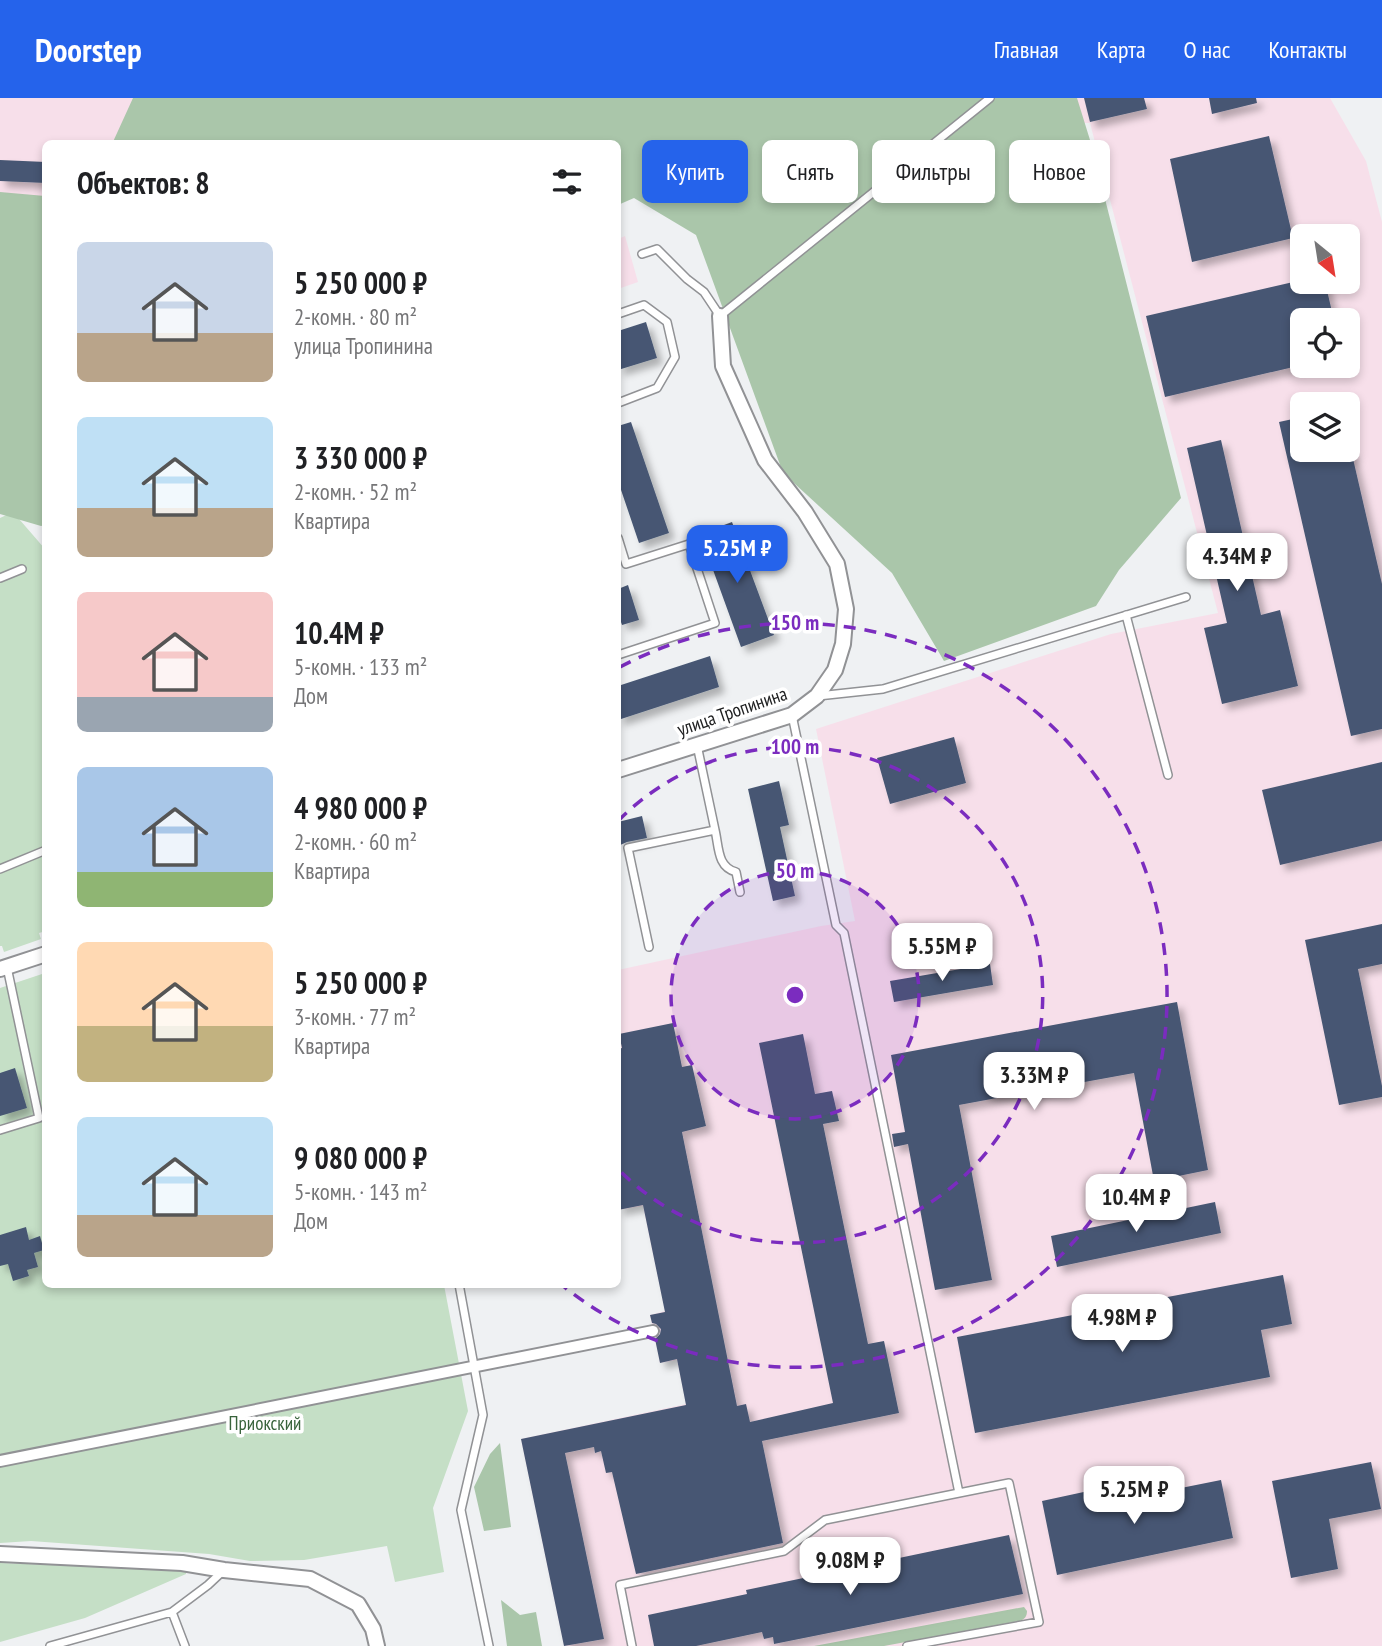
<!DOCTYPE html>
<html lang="ru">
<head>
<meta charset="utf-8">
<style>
  :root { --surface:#fff; --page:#f2f2f2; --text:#202124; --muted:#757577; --accent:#2563eb }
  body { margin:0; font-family:"PT Sans Narrow",sans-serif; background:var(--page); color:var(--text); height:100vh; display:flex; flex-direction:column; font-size:26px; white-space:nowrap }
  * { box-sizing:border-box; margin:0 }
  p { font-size:23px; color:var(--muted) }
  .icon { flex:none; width:38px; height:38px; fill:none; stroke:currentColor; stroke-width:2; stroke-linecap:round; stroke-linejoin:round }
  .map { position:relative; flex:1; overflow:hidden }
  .side { position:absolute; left:42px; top:42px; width:579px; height:1148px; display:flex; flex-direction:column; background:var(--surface); border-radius:10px; box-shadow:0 4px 10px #0003 }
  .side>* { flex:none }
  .banner { position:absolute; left:642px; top:42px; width:634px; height:63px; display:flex; gap:14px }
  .needle { width:46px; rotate:150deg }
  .tools { position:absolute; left:1290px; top:126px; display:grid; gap:14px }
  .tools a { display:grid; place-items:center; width:70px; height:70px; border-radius:10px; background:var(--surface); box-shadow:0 4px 10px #0003; font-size:35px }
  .price { position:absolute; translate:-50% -60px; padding:0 16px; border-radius:14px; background:#fff; color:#222; font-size:23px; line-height:46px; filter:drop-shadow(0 2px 4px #0008) }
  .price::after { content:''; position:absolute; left:50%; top:42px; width:21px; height:16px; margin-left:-10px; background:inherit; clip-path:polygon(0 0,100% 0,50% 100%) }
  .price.active { background:var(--accent); color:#fff }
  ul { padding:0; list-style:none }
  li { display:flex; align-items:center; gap:21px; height:175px; padding:0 35px }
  li span { display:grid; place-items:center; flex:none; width:196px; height:140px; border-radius:10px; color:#555 }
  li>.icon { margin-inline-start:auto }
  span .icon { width:84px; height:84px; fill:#fffc; stroke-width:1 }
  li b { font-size:30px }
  h2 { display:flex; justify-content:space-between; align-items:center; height:84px; padding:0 35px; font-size:30px }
  .pill { padding:0 24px; border-radius:10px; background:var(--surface); box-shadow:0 4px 10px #0003; font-size:24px; line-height:63px }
  .pill.active { background:var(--accent); color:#fff }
  header { display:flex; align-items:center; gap:42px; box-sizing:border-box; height:98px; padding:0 35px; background:var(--accent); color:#fff }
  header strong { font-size:33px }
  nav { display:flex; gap:38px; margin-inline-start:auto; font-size:24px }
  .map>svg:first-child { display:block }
  .industrial { fill:#f7dfea; fill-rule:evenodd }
  .green { fill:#c5dfc6 }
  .forest { fill:#aac6aa }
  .building { fill:#475773; filter:url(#shadow) }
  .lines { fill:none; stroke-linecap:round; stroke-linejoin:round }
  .service-casing { stroke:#919295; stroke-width:10 }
  .pedestrian-casing { stroke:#919295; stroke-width:14 }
  .minor-casing { stroke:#919295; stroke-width:18 }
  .service { stroke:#fff; stroke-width:7 }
  .pedestrian { stroke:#fff; stroke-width:10 }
  .minor { stroke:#fff; stroke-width:14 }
  .ring { fill:none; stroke:#7b2cbf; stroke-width:3.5; stroke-dasharray:12 9 }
  .labels { text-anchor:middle; stroke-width:7; stroke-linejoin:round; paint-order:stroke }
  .street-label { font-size:19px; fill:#202122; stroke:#fff }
  .park-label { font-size:19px; fill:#38633b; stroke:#fff }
  .centre { fill:#7b2cbf; stroke:#fff; stroke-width:3.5 }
  .ring-label { font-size:21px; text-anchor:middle; font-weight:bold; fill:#7b2cbf; stroke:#fff; stroke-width:7; stroke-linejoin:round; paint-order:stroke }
</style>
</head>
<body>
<header>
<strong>Doorstep</strong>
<nav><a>Главная</a><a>Карта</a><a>О нас</a><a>Контакты</a></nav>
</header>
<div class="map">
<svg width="1382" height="1548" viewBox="0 0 1382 1548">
  <defs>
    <filter id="shadow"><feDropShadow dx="6" dy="6" stdDeviation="3.5" flood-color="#0004"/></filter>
  </defs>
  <rect width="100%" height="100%" fill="#eff1f3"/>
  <path class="industrial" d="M0 0H141L117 45 46 46 45 184 0 272Z
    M1055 0H1330L1366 63 1382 124V1548H564L521 1341 686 1306 677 1262 660 1265 650 1217 665 1213 643 1108 618 1112V872L821 828 855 823 816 631 1111 536 1218 515 1090 25H1062ZM1302 138H1348V184H1302ZM1302 222H1348V268H1302ZM1302 306H1348V352H1302Z
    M625 138 638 184 618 191V141Z"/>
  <path class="green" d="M13 414 45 451 46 833 39 835 41 841 4 854 2 848H0V420Z
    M45 875 46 1186 444 1187 468 1313 433 1410 444 1474 395 1484 387 1448 304 1462 250 1463 209 1456 31 1443 0 1445V890Z
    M0 1465 186 1472V1476L85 1520 0 1544Z"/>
  <path class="forest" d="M133 0H1077L1090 42 1181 400 1119 472 1096 508 944 563 892 475 783 375 696 137 634 100 618 107V46H112Z
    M0 94 45 98 46 427 41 428 0 416Z
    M500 1345 511 1429 484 1433 474 1389 490 1356Z
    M501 1502 520 1517 536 1514 542 1548H507Z
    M1024 1509 1027 1513C1027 1518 1025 1521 1020 1523L884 1548H814Z"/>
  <path class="building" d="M1084 0H1144L1147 11 1090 24Z
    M1209 0H1256L1257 5 1212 16Z
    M1269 38 1293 140 1192 164 1170 61Z
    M0 62 46 64V85L0 83Z
    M1302 182V184H1325L1334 222H1302V267L1165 299 1146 218Z
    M646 224 657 260 618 272V233Z
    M1302 319V352H1351L1382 486V631L1351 638 1279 324Z
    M631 324 669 435 639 445 618 383V328Z
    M1221 342 1261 517 1280 512 1298 588 1222 606 1204 530 1227 525 1187 350Z
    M732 424 774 537 741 549 700 436Z
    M628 487 639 522 622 527 618 515V491Z
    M710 558 719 589 618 622V588Z
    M954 639 966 685 890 706 877 660Z
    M1382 664V743L1280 767 1262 692Z
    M779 683 789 727 780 729 795 798 773 803 748 691Z
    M642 718 647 740 627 744 618 748V724Z
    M1382 826V866L1358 871 1382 988V999L1339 1007 1305 842Z
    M990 866 993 887 894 904 890 883Z
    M1177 904 1208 1072 1154 1083 1134 975 959 1007 992 1182 935 1192 908 1046 894 1049 892 1036 905 1034 891 957Z
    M673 925 682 969 692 967 706 1028 682 1034 737 1308 746 1306 750 1324 833 1305 759 945 803 936 815 996 832 993 839 1023 823 1026 868 1246 884 1243 899 1315 762 1343 783 1445 636 1476 612 1374 606 1375 601 1353 595 1355 594 1349 565 1355 604 1541 564 1548 521 1341 686 1307 677 1261 660 1265 655 1241 660 1236 661 1231 656 1226 652 1225 650 1217 665 1214 643 1107 618 1112V951L622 950 619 936Z
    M15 970 27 1010 0 1018V975Z
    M1215 1104 1221 1135 1057 1169 1051 1138Z
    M26 1129 29 1142 40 1138 44 1152 34 1155 38 1169 27 1172 29 1178 13 1183 8 1166 0 1168V1137Z
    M1283 1177 1292 1226 1261 1232 1270 1279 975 1335 957 1239Z
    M1371 1364 1381 1411 1329 1421 1338 1471 1291 1480 1272 1383Z
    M1221 1382 1233 1440 1057 1477 1042 1403 1093 1392 1096 1407Z
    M1009 1437 1023 1496 774 1546 773 1539 764 1541 762 1534 696 1548H654L648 1517 747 1496 746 1492Z"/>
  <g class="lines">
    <g class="service-casing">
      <path id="service" d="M642 156 657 151 687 181 704 194 720 218 990 0
        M618 216 644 207 667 224 675 259 657 290 618 305
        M618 440 626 466 689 446 715 525 618 557
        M0 480 22 471
        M1126 517 1168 677
        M818 598 883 591 1186 499
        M792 617 836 827 844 835 959 1395 1009 1385 1039 1524 907 1548
        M715 732C719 749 717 769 736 774L740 794
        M0 771 46 752
        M649 849 628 750 715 732 697 647
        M0 1032 39 1020 7 869
        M459 1186 483 1317 461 1412 489 1548
        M50 1548 172 1514
        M185 1548 172 1514 208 1487 224 1472
        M632 1548 620 1487 784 1453 825 1422 959 1395"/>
    </g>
    <g class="pedestrian-casing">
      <path id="pedestrian" d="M0 1363 653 1233"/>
    </g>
    <g class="minor-casing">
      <path id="minor" d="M618 672 792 617 817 598 835 572 843 546 846 511 837 466 805 414 765 362 723 268 720 218
        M0 871 46 856
        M0 1456 182 1465 224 1472 310 1481 358 1506 373 1531 377 1548"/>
    </g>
    <use href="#service" class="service"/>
    <use href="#pedestrian" class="pedestrian"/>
    <use href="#minor" class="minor"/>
  </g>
  <circle cx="795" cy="897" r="124" fill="#7b2cbf" fill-opacity=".12"/>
  <g class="ring">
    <circle cx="795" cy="897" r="124"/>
    <path d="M618 723A248 248 0 1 1 618 1071"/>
    <path d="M620 569A372 372 0 1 1 563 1188"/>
  </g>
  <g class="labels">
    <g class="street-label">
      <text transform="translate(732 613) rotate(-19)" y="7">улица Тропинина</text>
    </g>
    <g class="park-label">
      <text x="265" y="1332">Приокский</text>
    </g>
  </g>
  <circle cx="795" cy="897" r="10" class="centre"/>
  <g class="ring-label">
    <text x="795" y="532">150 m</text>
    <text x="795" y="656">100 m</text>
    <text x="795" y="780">50 m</text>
  </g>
</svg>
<div class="tools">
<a><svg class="needle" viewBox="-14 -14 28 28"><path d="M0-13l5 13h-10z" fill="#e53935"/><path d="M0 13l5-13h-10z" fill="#757577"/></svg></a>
<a><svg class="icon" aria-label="locate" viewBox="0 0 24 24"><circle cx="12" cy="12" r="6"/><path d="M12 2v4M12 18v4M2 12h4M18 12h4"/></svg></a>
<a><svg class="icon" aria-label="layers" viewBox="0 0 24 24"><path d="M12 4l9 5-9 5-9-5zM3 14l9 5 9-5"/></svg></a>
</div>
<b class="price active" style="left:737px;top:487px">5.25M ₽</b>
<b class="price" style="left:1237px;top:495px">4.34M ₽</b>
<b class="price" style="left:942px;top:885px">5.55M ₽</b>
<b class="price" style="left:1034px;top:1014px">3.33M ₽</b>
<b class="price" style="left:1136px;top:1136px">10.4M ₽</b>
<b class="price" style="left:1122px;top:1256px">4.98M ₽</b>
<b class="price" style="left:1134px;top:1428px">5.25M ₽</b>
<b class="price" style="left:850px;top:1499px">9.08M ₽</b>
<div class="banner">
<a class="pill active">Купить</a>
<a class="pill">Снять</a>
<a class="pill">Фильтры</a>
<a class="pill">Новое</a>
</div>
<section class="side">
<h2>Объектов: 8<svg class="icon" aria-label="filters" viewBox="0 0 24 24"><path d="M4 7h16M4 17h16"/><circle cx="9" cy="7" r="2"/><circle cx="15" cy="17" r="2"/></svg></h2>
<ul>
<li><span style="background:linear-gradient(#c9d6e8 65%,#b9a48a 0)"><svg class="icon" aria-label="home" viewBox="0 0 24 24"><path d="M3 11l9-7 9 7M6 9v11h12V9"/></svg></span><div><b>5 250 000 ₽</b><p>2-комн. · 80 m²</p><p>улица Тропинина</p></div></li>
<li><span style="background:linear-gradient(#bfe0f5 65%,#b9a48a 0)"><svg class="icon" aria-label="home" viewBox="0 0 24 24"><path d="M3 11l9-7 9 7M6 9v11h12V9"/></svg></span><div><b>3 330 000 ₽</b><p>2-комн. · 52 m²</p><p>Квартира</p></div></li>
<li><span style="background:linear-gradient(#f6c9c9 75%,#9aa5b1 0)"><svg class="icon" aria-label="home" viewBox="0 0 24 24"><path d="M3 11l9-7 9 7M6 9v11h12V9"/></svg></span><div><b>10.4M ₽</b><p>5-комн. · 133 m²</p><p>Дом</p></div></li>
<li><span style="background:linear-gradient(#a9c7e8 75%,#8fb573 0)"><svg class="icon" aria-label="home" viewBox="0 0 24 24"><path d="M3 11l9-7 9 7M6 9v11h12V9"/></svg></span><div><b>4 980 000 ₽</b><p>2-комн. · 60 m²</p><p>Квартира</p></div></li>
<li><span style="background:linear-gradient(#ffd9b3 60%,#c2b280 0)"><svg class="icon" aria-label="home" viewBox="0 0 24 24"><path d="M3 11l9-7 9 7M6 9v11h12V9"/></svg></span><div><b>5 250 000 ₽</b><p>3-комн. · 77 m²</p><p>Квартира</p></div></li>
<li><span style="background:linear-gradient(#bfe0f5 70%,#b9a48a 0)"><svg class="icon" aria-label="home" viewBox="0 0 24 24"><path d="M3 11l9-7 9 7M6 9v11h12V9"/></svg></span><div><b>9 080 000 ₽</b><p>5-комн. · 143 m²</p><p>Дом</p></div></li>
</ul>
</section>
</div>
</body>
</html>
